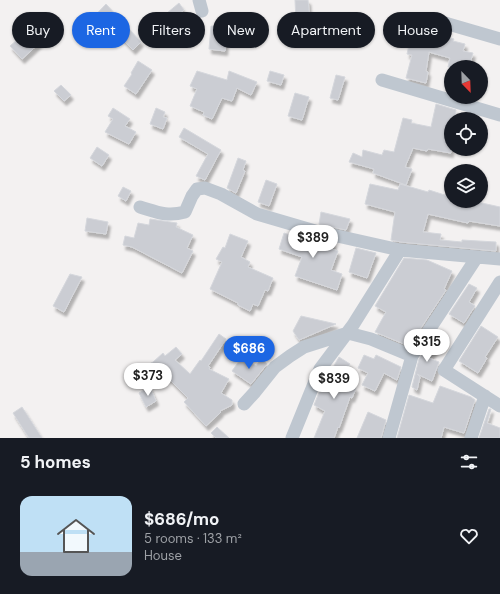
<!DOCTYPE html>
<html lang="en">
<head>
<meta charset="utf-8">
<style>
  :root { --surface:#171b24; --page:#242831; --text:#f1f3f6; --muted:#9ea1a6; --accent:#1c66e3 }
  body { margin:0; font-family:"DM Sans",sans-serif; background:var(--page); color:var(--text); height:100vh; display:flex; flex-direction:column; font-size:15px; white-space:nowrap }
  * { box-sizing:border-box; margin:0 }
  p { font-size:13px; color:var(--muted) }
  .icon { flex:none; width:22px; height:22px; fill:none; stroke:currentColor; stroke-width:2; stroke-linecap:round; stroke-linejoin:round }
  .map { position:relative; height:438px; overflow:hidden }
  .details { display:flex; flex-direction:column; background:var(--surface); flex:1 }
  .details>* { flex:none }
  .banner { position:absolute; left:12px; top:12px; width:476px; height:36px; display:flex; gap:8px }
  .needle { width:26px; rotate:157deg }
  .fabs { position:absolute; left:444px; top:60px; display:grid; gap:8px }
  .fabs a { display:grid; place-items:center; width:44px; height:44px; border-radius:50%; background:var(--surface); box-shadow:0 1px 3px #0004; font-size:20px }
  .price { position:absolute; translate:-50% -34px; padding:0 9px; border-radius:14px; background:#fff; color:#222; font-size:13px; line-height:26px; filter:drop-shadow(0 1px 2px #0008) }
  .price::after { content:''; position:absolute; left:50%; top:24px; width:12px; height:9px; margin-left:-6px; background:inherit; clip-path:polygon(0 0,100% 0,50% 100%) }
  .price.active { background:var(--accent); color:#fff }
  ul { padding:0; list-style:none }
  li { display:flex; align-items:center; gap:12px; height:100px; padding:0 20px }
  li span { display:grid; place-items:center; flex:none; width:112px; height:80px; border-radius:12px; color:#555 }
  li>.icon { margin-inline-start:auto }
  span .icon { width:48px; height:48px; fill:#fffc; stroke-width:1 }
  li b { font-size:17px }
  h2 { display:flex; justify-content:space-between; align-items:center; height:48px; padding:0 20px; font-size:17px }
  .tag { padding:0 14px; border-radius:18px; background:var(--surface); box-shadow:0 1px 3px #0004; font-size:14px; line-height:36px }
  .tag.active { background:var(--accent); color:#fff }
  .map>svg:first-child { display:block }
  .building { fill:#cbcdd3; stroke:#d5d7dc; filter:url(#shadow) }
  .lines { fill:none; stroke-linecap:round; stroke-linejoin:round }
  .minor { stroke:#bfc7d0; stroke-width:13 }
</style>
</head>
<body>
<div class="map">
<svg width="500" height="438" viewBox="0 0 500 438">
  <defs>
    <filter id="shadow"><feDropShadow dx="2.5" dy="4.5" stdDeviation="1" flood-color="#0004"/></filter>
  </defs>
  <rect width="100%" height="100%" fill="#f3f1f1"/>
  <path class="building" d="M295 0H308L310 20 296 22Z
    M179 3 184 10 166 25 161 18Z
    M106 4 141 42 133 50 112 28H111L107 24 93 38 83 28Z
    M401 15 424 22 421 28 427 30V32L454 39 453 41 465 44 463 51 473 53 469 67H448L450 58 429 52 426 71 428 72 426 83 406 78 412 55 407 54 409 45 406 44 410 30 398 27Z
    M211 26 227 28 225 51 209 49Z
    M37 29 45 38 22 59 10 46 18 39 21 42Z
    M138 61 152 70 136 94 124 86 132 74 131 73Z
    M197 71 227 80 229 71 257 82 251 95 237 88 232 101 222 98 212 119 203 115 204 112 190 106 197 89 190 86Z
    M270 71 284 75 281 85 267 81Z
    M336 75 345 77 338 100 330 98Z
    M61 85 71 95 64 101 54 91Z
    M295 93 309 97 302 120 288 116Z
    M436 104 456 110 455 119H451V153L428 149 427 151 413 148 405 167 412 169 406 185 373 173 374 169 349 162 353 153 362 157 363 150 382 155 384 150 394 152 403 118 412 120 411 123 431 127Z
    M113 108 130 119 125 126 136 132 129 144 105 132 113 119 108 116Z
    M156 108 165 112 163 117 167 118 163 129 150 124Z
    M184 128 221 150 205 180 196 176 208 154 179 137Z
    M97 147 109 155 102 166 90 158Z
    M238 158 246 161 243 170 245 171 236 193 227 188Z
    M266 180 277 184 269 206 258 202Z
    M370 184 398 190 400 184 428 192 429 190 451 197V201H473L500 207V226L469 221 468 223 428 214 423 232 441 234 440 240 462 242V240L496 242V251L401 242 391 240 395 212 365 204Z
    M123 187 131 191 126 201 118 196Z
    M321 212 350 219 346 230 319 224Z
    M87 218 108 222 106 234 85 231Z
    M150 219 177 223 176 227 193 235 187 248 193 251 182 273 132 247 123 245 125 236 134 238 138 223 149 225Z
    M284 233 299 238 300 235 334 243 332 249 338 251 331 270 342 274 337 290 295 276 302 257 279 249Z
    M230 234 248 241 241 257 250 262 248 267 273 278 268 291 265 290 258 306 253 304 250 311 238 305V303L210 289 222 262 216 259 223 247 225 248Z
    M356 248 376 253 367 278 349 272Z
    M404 258 427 260 452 271 444 289 446 290 409 346 375 332 386 312 375 306Z
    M70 274 82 277 64 312 53 306Z
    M469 284 477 288 469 302 475 306 464 323 449 314Z
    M301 316 336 324 299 340 293 331Z
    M481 326 498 337 485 357 487 358 478 373 459 361Z
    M219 334 226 339 208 366 210 367 209 369 229 379 221 393 232 400V405L220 411 221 412 206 426 184 402 188 398 163 373 141 385 136 374 141 372 140 369 153 362 163 353 165 356 176 347 182 354 175 360 190 374 200 360 201 361Z
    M436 334 443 340 429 358 439 362 432 381 417 374 420 377 417 390 412 387 419 359Z
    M364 355 374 359 376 355 401 367 397 380 384 373 375 391 362 385 368 373 358 368Z
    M242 357 256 366 261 359 267 364 251 384 232 371Z
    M339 357 350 364 340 381 356 388 352 398 350 397 339 428 338 427 334 438H314L325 411 314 405 326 375 328 376Z
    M440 386 471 397 475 400 464 433 444 427 441 438H397L409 395 433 403Z
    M150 387 156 401 146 407 139 393Z
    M22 407 42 438H29L13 413Z
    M489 409H491L487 423 500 428V438H479Z
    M368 412 386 420 381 438H357Z
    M217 427 229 438H216L211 433Z"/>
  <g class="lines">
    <path class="minor" d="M199 0 202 11
      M438 21 500 39
      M382 80 500 115
      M140 207C157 212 167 217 185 212L192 196 197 189 205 188 221 194 257 214 315 231 400 250 500 259
      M500 282 444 370 500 406
      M244 404 255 392 275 367 290 356 304 347 348 333 371 339 412 356
      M292 438 320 369 353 325 400 250
      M389 438 412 356 477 257
      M471 438 485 396"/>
  </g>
</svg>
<div class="fabs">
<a><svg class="needle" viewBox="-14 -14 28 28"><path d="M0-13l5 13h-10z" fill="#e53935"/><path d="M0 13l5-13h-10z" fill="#9ea1a6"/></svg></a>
<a><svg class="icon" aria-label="locate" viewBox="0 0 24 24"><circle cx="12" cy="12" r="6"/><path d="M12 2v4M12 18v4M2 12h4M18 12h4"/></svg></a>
<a><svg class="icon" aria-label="layers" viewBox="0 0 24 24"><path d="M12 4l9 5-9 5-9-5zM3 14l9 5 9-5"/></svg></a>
</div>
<b class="price" style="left:313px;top:259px">$389</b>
<b class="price" style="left:427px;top:363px">$315</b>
<b class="price active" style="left:249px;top:370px">$686</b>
<b class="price" style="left:148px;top:397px">$373</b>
<b class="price" style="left:334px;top:400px">$839</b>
<div class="banner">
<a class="tag">Buy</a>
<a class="tag active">Rent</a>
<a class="tag">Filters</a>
<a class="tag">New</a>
<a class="tag">Apartment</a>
<a class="tag">House</a>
</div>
</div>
<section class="details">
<h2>5 homes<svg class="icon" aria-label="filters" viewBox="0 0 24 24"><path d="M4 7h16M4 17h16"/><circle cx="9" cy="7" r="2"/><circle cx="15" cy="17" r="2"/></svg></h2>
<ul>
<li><span style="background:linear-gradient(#bfe0f5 70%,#9aa5b1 0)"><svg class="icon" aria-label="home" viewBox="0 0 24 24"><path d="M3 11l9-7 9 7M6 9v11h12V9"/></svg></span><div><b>$686/mo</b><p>5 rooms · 133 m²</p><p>House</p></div><svg class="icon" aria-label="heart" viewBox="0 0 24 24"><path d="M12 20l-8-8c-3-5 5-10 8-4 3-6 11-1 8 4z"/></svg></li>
</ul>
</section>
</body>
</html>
